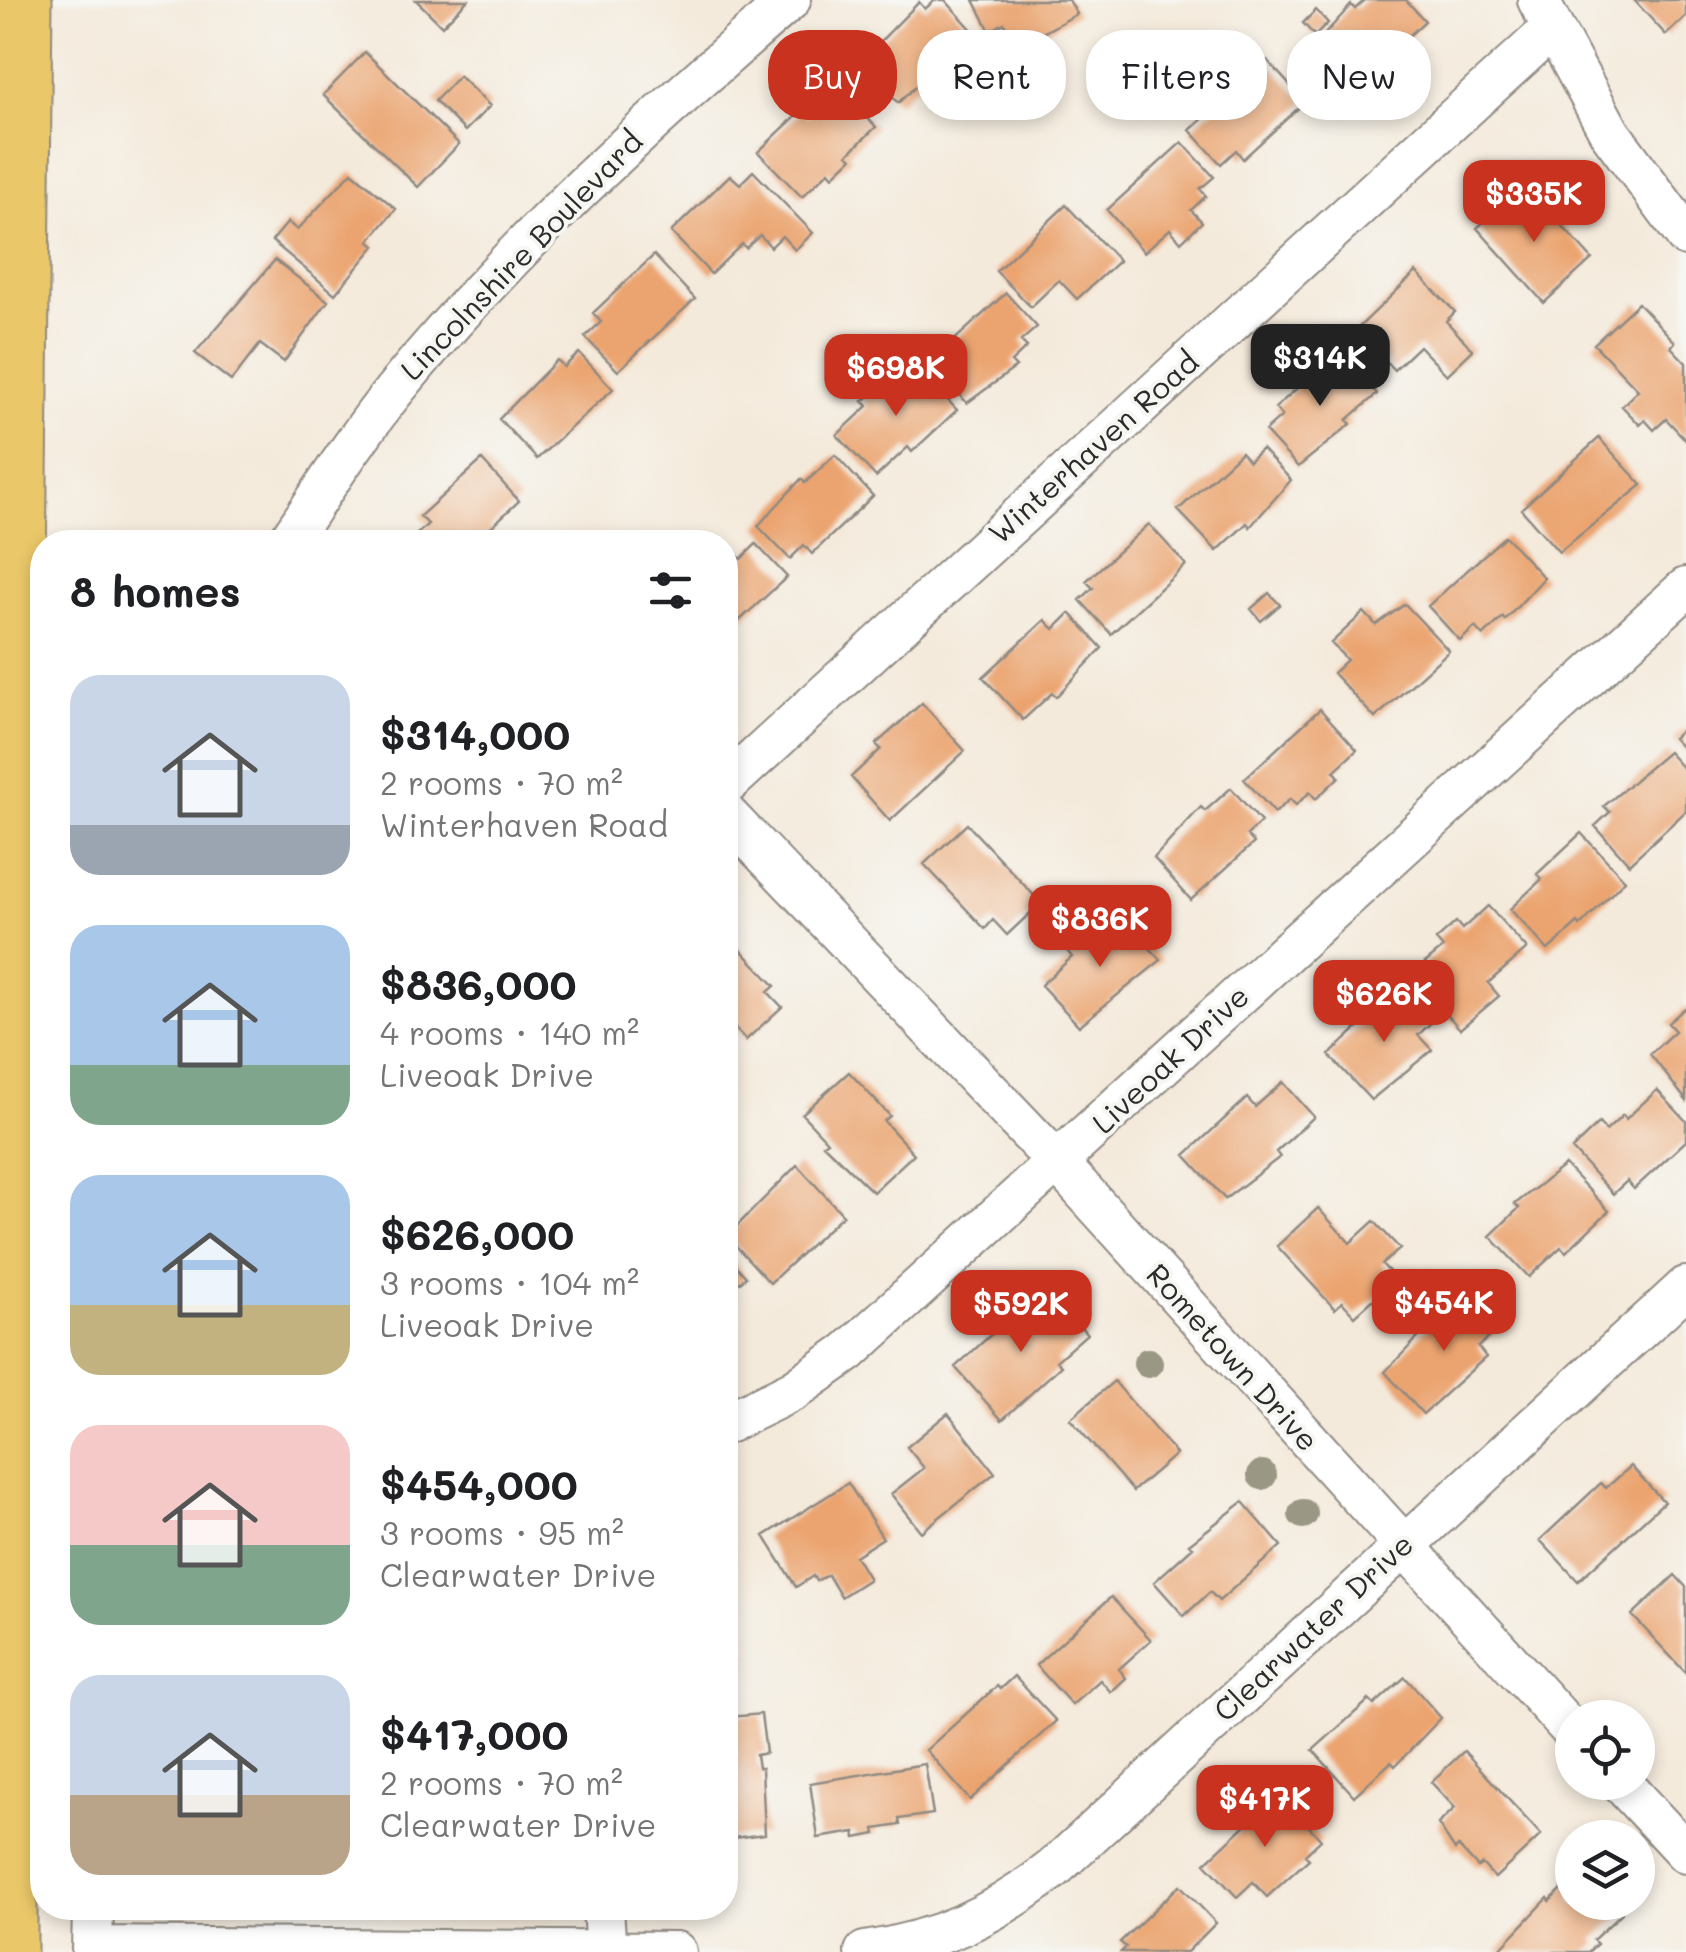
<!DOCTYPE html>
<html lang="en">
<head>
<meta charset="utf-8">
<style>
  :root { --surface:#fff; --page:#f6f6f6; --text:#202124; --muted:#757577; --accent:#c8321e }
  body { margin:0; font-family:Mali,sans-serif; background:var(--page); color:var(--text); height:100vh; display:flex; flex-direction:column; font-size:38px; white-space:nowrap }
  * { box-sizing:border-box; margin:0 }
  p { font-size:32px; color:var(--muted) }
  .icon { flex:none; width:55px; height:55px; fill:none; stroke:currentColor; stroke-width:2; stroke-linecap:round; stroke-linejoin:round }
  .map { position:relative; flex:1; overflow:hidden }
  .sheet { position:absolute; left:30px; top:530px; width:708px; height:1390px; display:flex; flex-direction:column; background:var(--surface); border-radius:40px; box-shadow:0 5px 15px #0003 }
  .sheet>* { flex:none }
  .top-card { position:absolute; left:768px; top:30px; width:768px; height:90px; display:flex; gap:20px }
  .fabs { position:absolute; left:1555px; top:1700px; display:grid; gap:20px }
  .fabs a { display:grid; place-items:center; width:100px; height:100px; border-radius:50%; background:var(--surface); box-shadow:0 5px 15px #0003; font-size:50px }
  .price { position:absolute; translate:-50% -85px; padding:0 22px; border-radius:20px; background:var(--accent); color:#fff; font-size:32px; line-height:65px; filter:drop-shadow(0 2px 5px #0008) }
  .price::after { content:''; position:absolute; left:50%; top:60px; width:30px; height:22px; margin-left:-15px; background:inherit; clip-path:polygon(0 0,100% 0,50% 100%) }
  .price.current { background:#222; color:#fff }
  ul { padding:0; list-style:none }
  li { display:flex; align-items:center; gap:30px; height:250px; padding:0 40px }
  li span { display:grid; place-items:center; flex:none; width:280px; height:200px; border-radius:30px; color:#555 }
  li>.icon { margin-inline-start:auto }
  span .icon { width:120px; height:120px; fill:#fffc; stroke-width:1 }
  li b { font-size:42px }
  h2 { display:flex; justify-content:space-between; align-items:center; height:120px; padding:0 40px; font-size:42px }
  .chip { padding:0 35px; border-radius:40px; background:var(--surface); box-shadow:0 5px 15px #0003; font-size:35px; line-height:90px }
  .chip.current { background:var(--accent); color:#fff }
  .map>svg:first-child { display:block }
  .building { fill:#eba46f }
  .lines { fill:none; stroke-linecap:round; stroke-linejoin:round }
  .minor-casing { stroke:#908a83; stroke-width:44 }
  .motorway-casing { stroke:#908a83; stroke-width:59 }
  .minor { stroke:#fff; stroke-width:40 }
  .motorway { stroke:#eac769; stroke-width:55 }
  .tree { fill:#9a9885 }
  .labels { text-anchor:middle; stroke-width:8; stroke-linejoin:round; paint-order:stroke }
  .street-label { font-size:30px; fill:#2b2b2b; stroke:#f6f6f2 }
</style>
</head>
<body>
<div class="map">
<svg width="1686" height="1952" viewBox="0 0 1686 1952">
  <rect width="100%" height="100%" fill="#f6f6f2"/>
  <filter id="ink" filterUnits="userSpaceOnUse"><feTurbulence type="fractalNoise" baseFrequency=".01" numOctaves="2"/><feDisplacementMap in="SourceGraphic" scale="20" xChannelSelector="R" yChannelSelector="G"/><feConvolveMatrix kernelMatrix="1 2 1 2 8 2 1 2 1" color-interpolation-filters="sRGB"/></filter>
  <filter id="wash" filterUnits="userSpaceOnUse"><feTurbulence type="fractalNoise" baseFrequency=".0048" numOctaves="4" result="noise"/><feDisplacementMap in="SourceGraphic" scale="40" xChannelSelector="R" yChannelSelector="G"/><feGaussianBlur stdDeviation="2.25" result="paint"/><feColorMatrix in="noise" values="0 0 0 0 0 0 0 0 0 0 0 0 0 0 0 0 0 1.4 0 .05"/><feComposite in="paint" operator="in"/></filter>
  <g filter="url(#wash)">
    <rect width="100%" height="100%" fill="#f4eadb"/>
    <g id="blocks">
      <path class="building" d="M416 0H468L442 26Z
        M935 0H945L974 32 898 103 860 62 919 2 925 9Z
        M974 0H1069L1077 14 1017 47 1004 23 990 31Z
        M1365 0H1406L1425 21 1361 81 1354 73 1339 88 1307 54 1351 5 1355 9Z
        M1634 0H1686V16L1666 35Z
        M1316 10 1328 23 1315 36 1303 23Z
        M365 52 459 144 418 187 323 95Z
        M1267 60 1305 102 1243 159 1236 150 1221 164 1190 130 1216 107 1213 103Z
        M459 76 490 106 465 131 435 101Z
        M837 87 876 127 848 154 852 158 833 176 829 171 802 197 758 152 801 111 807 116Z
        M1182 142 1214 177 1200 189 1206 196 1191 210 1202 222 1181 242 1170 229 1144 252 1107 210Z
        M753 171 813 233 795 250 782 236 771 247 760 235 746 248 742 244 711 274 671 232 730 175 740 184Z
        M352 172 396 209 369 241 375 246 335 294 272 241 288 222 297 230Z
        M1520 189 1549 220 1553 216 1592 259 1544 303 1477 228Z
        M1066 205 1119 261 1077 299 1059 280 1031 307 996 271Z
        M654 255 695 299 618 371 585 337 601 322 593 313Z
        M275 260 328 301 284 362 260 344 231 381 195 353Z
        M1416 272 1455 312 1446 321 1473 350 1447 375 1419 346 1394 370 1356 330Z
        M1006 293 1037 327 1021 341 1027 347 1011 362 1016 367 967 403 930 362Z
        M1638 303 1675 342 1671 347 1686 363V440L1666 419 1654 430 1645 420 1640 425 1622 406 1638 390 1594 344Z
        M1338 351 1377 394 1347 420 1351 424 1298 467 1265 431 1282 416 1275 408Z
        M579 353 613 389 537 459 499 419 557 360 564 367Z
        M911 362 957 410 912 452 908 447 876 477 837 435 868 406 863 401Z
        M1599 438 1642 485 1559 552 1521 509Z
        M1262 449 1291 480 1250 527 1247 523 1217 551 1178 510 1241 452 1249 461Z
        M835 455 873 496 812 554 804 545 790 559 758 526 801 479 805 483Z
        M482 460 519 501 490 528 493 532 482 542H418L414 537 428 524 420 516Z
        M1149 524 1186 565 1111 634 1080 600 1093 588 1086 581Z
        M1505 536 1544 578 1505 620 1503 617 1483 636 1475 627 1460 641 1428 606Z
        M725 542 741 559 756 544 787 577 725 634Z
        M1269 593 1280 605 1261 621 1251 609Z
        M1405 604 1449 651 1375 718 1333 673 1347 660 1331 643 1364 612 1376 625Z
        M1070 613 1102 648 1056 697 1052 693 1023 720 983 677 1045 620 1054 629Z
        M922 703 965 751 890 821 851 777 881 749 876 744Z
        M1320 709 1357 750 1334 771 1339 777 1316 799 1310 792 1296 805 1290 799 1275 813 1244 779Z
        M1686 726V752L1673 738Z
        M1668 752 1686 772V811L1629 864 1595 826 1610 812 1604 806Z
        M1231 788 1261 822 1247 835 1254 843 1191 900 1154 858 1201 807 1205 811Z
        M967 824 1041 903 1007 935 993 920 985 929 924 864Z
        M1581 833 1625 880 1580 926 1578 923 1548 950 1510 909 1542 879 1537 874Z
        M1488 906 1527 949 1488 983 1499 996 1460 1029 1419 983 1432 971 1425 963 1443 948 1436 940 1456 922 1462 929Z
        M1118 914 1161 960 1079 1026 1041 985 1072 957 1068 952Z
        M725 933 775 986 768 992 782 1007 746 1040 725 1018Z
        M1401 988 1432 1022 1418 1035 1432 1050 1371 1100 1329 1055Z
        M1686 1007V1100L1650 1054 1675 1031 1668 1023Z
        M849 1072 890 1116 884 1121 914 1154 873 1192 823 1144 827 1141 802 1114Z
        M1283 1082 1314 1117 1276 1152 1280 1157 1225 1199 1185 1155 1247 1098 1255 1107Z
        M1657 1090 1686 1121V1141L1634 1189 1627 1181 1613 1194 1572 1149 1599 1123 1606 1131 1623 1115 1626 1119Z
        M797 1165 843 1215 770 1283 727 1236Z
        M1565 1165 1609 1211 1566 1252 1561 1247 1529 1277 1490 1236 1519 1208 1515 1204Z
        M1318 1208 1350 1243 1374 1221 1400 1249 1382 1264 1396 1279 1355 1316 1342 1302 1335 1309 1277 1246Z
        M725 1253 746 1277 731 1289 737 1297 725 1308Z
        M1047 1290 1087 1334 1056 1361 1061 1366 1002 1420 955 1367 1004 1323 1008 1327Z
        M1473 1292 1502 1325 1478 1347 1486 1357 1423 1414 1385 1372 1433 1322 1436 1326Z
        M1114 1381 1176 1454 1133 1491 1070 1419Z
        M948 1413 995 1473 921 1532 891 1494 924 1468 907 1447Z
        M1631 1466 1664 1502 1578 1581 1540 1540 1601 1483 1606 1488Z
        M848 1483 883 1538 855 1556 869 1579 841 1597 828 1575 816 1581 813 1576 796 1587 764 1536Z
        M1243 1502 1281 1546 1219 1601 1210 1592 1184 1616 1154 1582 1193 1547 1189 1544Z
        M1675 1575 1686 1587V1673L1632 1615Z
        M1111 1597 1151 1640 1119 1669 1126 1678 1111 1692 1100 1680 1072 1705 1036 1665Z
        M725 1645 733 1656 734 1671 725 1673Z
        M1014 1676 1056 1721 970 1800 926 1750 997 1686 1000 1689Z
        M1405 1677 1441 1718 1395 1766 1391 1762 1354 1796 1313 1750 1369 1700 1374 1705Z
        M725 1700 730 1717 761 1714 766 1753 756 1755 758 1768H762L765 1834 725 1839Z
        M1464 1751 1541 1835 1495 1878 1482 1864 1478 1867 1458 1846 1455 1850 1438 1824 1455 1808 1431 1782Z
        M925 1764 933 1814 899 1819 900 1825 875 1829 876 1834 856 1838 855 1832 818 1838 810 1783Z
        M1279 1794 1321 1840 1305 1855 1309 1859 1267 1897 1253 1882 1237 1897 1205 1863Z
        M1572 1879V1902H1612L1622 1913 1593 1940 1597 1944 1588 1952H1497L1548 1898 1550 1901Z
        M1180 1885 1216 1923 1187 1952H1121L1126 1947 1120 1942Z"/>
    </g>
  </g>
  <g filter="url(#ink)">
    <use href="#blocks" fill-opacity="0" stroke="#908a83" stroke-width="2.5"/>
    <g class="lines">
      <g class="minor-casing">
        <path id="minor" d="M1538 0 1610 133 1686 236
          M288 542C322 492 355 439 393 392 510 247 649 122 790 0
          M725 786 1552 29
          M725 813 1059 1164 1572 1731
          M725 1424 794 1390 848 1352 1686 588
          M1620 1782 1686 1853
          M603 1908 606 1952
          M92 1947 676 1952
          M92 1952 93 1908
          M865 1952C938 1941 995 1915 1053 1869L1686 1287"/>
      </g>
      <g class="motorway-casing">
        <path id="motorway" d="M9 1952 10 1355 24 0"/>
      </g>
      <use href="#minor" class="minor"/>
      <use href="#motorway" class="motorway"/>
    </g>
    <g class="tree">
      <circle cx="1148" cy="1363" r="15"/>
      <circle cx="1262" cy="1475" r="15"/>
      <circle cx="1303" cy="1514" r="15"/>
    </g>
  </g>
  <g class="labels">
    <g class="street-label">
      <text transform="translate(522 256) rotate(-46)" y="10">Lincolnshire Boulevard</text>
      <text transform="translate(1094 448) rotate(-42)" y="10">Winterhaven Road</text>
      <text transform="translate(1171 1060) rotate(-43)" y="10">Liveoak Drive</text>
      <text transform="translate(1232 1358) rotate(48)" y="10">Rometown Drive</text>
      <text transform="translate(1314 1628) rotate(-43)" y="10">Clearwater Drive</text>
    </g>
  </g>
</svg>
<div class="fabs">
<a><svg class="icon" aria-label="locate" viewBox="0 0 24 24"><circle cx="12" cy="12" r="6"/><path d="M12 2v4M12 18v4M2 12h4M18 12h4"/></svg></a>
<a><svg class="icon" aria-label="layers" viewBox="0 0 24 24"><path d="M12 4l9 5-9 5-9-5zM3 14l9 5 9-5"/></svg></a>
</div>
<b class="price" style="left:1534px;top:245px">$335K</b>
<b class="price current" style="left:1320px;top:409px">$314K</b>
<b class="price" style="left:896px;top:419px">$698K</b>
<b class="price" style="left:1100px;top:970px">$836K</b>
<b class="price" style="left:1384px;top:1045px">$626K</b>
<b class="price" style="left:1444px;top:1354px">$454K</b>
<b class="price" style="left:1021px;top:1355px">$592K</b>
<b class="price" style="left:1265px;top:1850px">$417K</b>
<div class="top-card">
<a class="chip current">Buy</a>
<a class="chip">Rent</a>
<a class="chip">Filters</a>
<a class="chip">New</a>
</div>
<section class="sheet">
<h2>8 homes<svg class="icon" aria-label="filters" viewBox="0 0 24 24"><path d="M4 7h16M4 17h16"/><circle cx="9" cy="7" r="2"/><circle cx="15" cy="17" r="2"/></svg></h2>
<ul>
<li><span style="background:linear-gradient(#c9d6e8 75%,#9aa5b1 0)"><svg class="icon" aria-label="home" viewBox="0 0 24 24"><path d="M3 11l9-7 9 7M6 9v11h12V9"/></svg></span><div><b>$314,000</b><p>2 rooms · 70 m²</p><p>Winterhaven Road</p></div></li>
<li><span style="background:linear-gradient(#a9c7e8 70%,#7fa58c 0)"><svg class="icon" aria-label="home" viewBox="0 0 24 24"><path d="M3 11l9-7 9 7M6 9v11h12V9"/></svg></span><div><b>$836,000</b><p>4 rooms · 140 m²</p><p>Liveoak Drive</p></div></li>
<li><span style="background:linear-gradient(#a9c7e8 65%,#c2b280 0)"><svg class="icon" aria-label="home" viewBox="0 0 24 24"><path d="M3 11l9-7 9 7M6 9v11h12V9"/></svg></span><div><b>$626,000</b><p>3 rooms · 104 m²</p><p>Liveoak Drive</p></div></li>
<li><span style="background:linear-gradient(#f6c9c9 60%,#7fa58c 0)"><svg class="icon" aria-label="home" viewBox="0 0 24 24"><path d="M3 11l9-7 9 7M6 9v11h12V9"/></svg></span><div><b>$454,000</b><p>3 rooms · 95 m²</p><p>Clearwater Drive</p></div></li>
<li><span style="background:linear-gradient(#c9d6e8 60%,#b9a48a 0)"><svg class="icon" aria-label="home" viewBox="0 0 24 24"><path d="M3 11l9-7 9 7M6 9v11h12V9"/></svg></span><div><b>$417,000</b><p>2 rooms · 70 m²</p><p>Clearwater Drive</p></div></li>
</ul>
</section>
</div>
</body>
</html>
